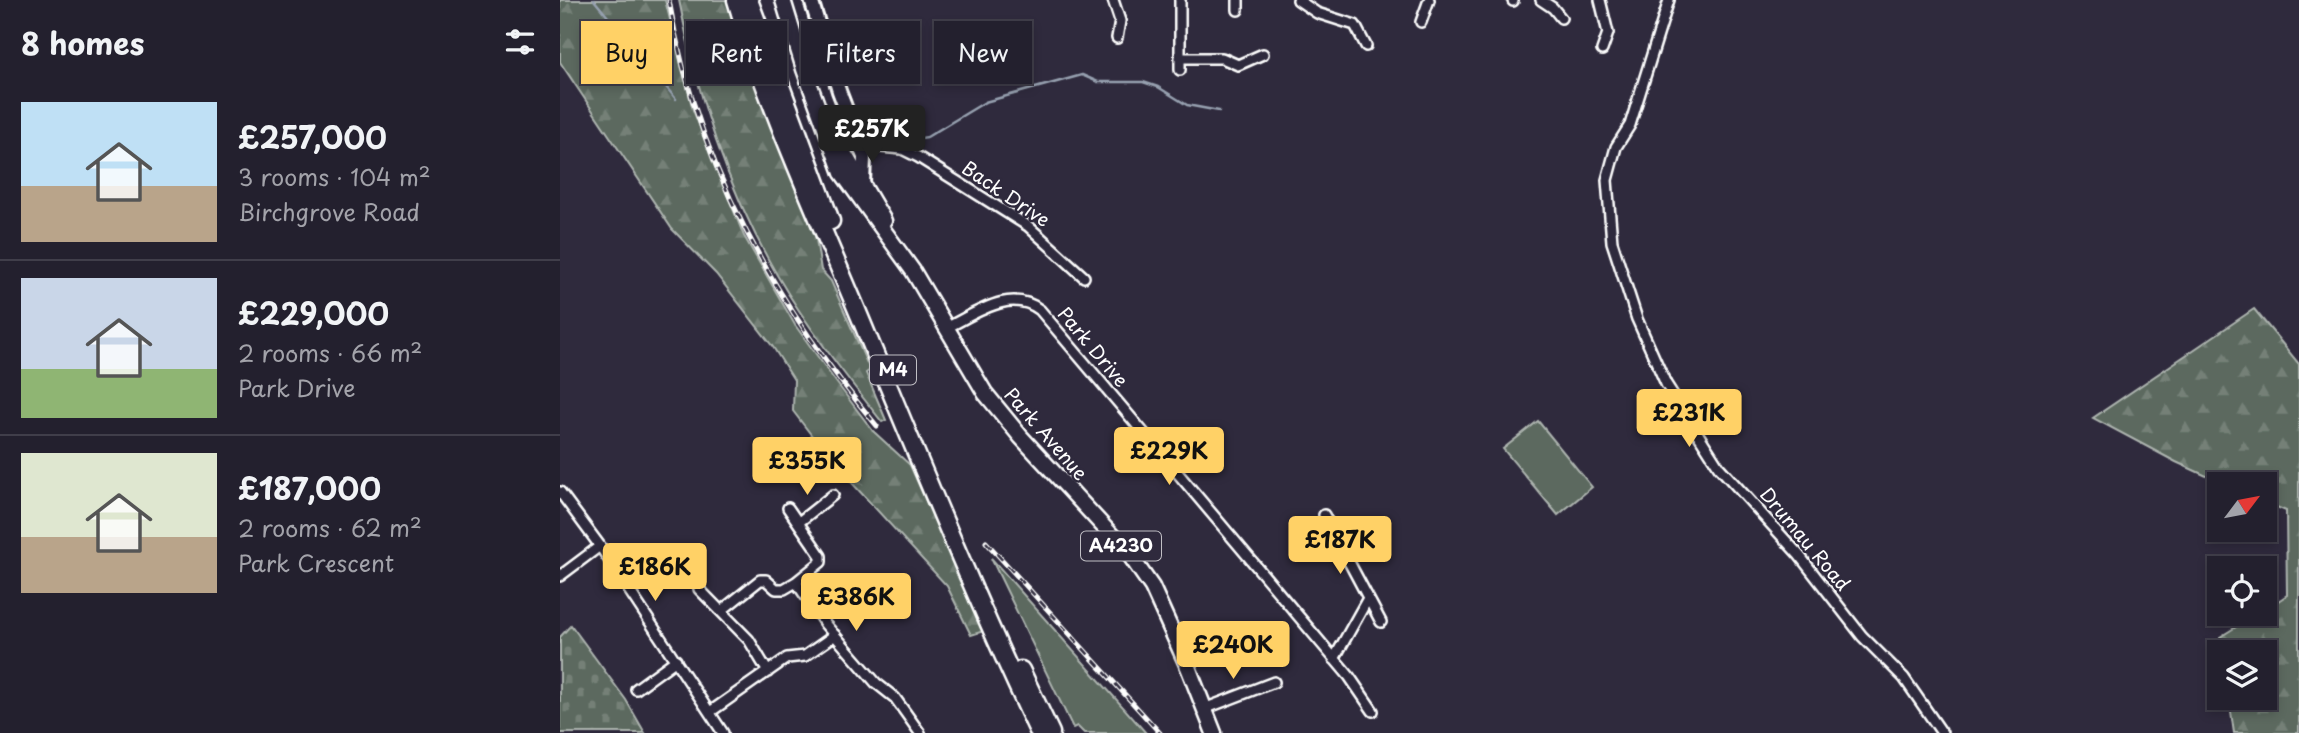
<!DOCTYPE html>
<html lang="en">
<head>
<meta charset="utf-8">
<style>
  :root { --surface:#23202e; --page:#2b2836; --text:#f1f3f6; --muted:#a3a3aa; --line:#403e4a; --accent:#ffd166 }
  body { margin:0; font-family:"Playpen Sans",sans-serif; background:var(--page); color:var(--text); height:100vh; display:flex; flex-direction:column; font-size:26px; white-space:nowrap }
  * { box-sizing:border-box; margin:0 }
  p { font-size:23px; color:var(--muted) }
  .icon { flex:none; width:38px; height:38px; fill:none; stroke:currentColor; stroke-width:2; stroke-linecap:round; stroke-linejoin:round }
  .map { position:relative; flex:1; overflow:hidden }
  .drawer { display:flex; flex-direction:column; background:var(--surface); width:560px }
  .drawer>* { flex:none }
  .banner { position:absolute; left:21px; top:21px; width:665px; height:63px; display:flex; gap:14px }
  .needle { width:46px; rotate:58deg }
  .buttons { position:absolute; left:1647px; top:472px; display:grid; gap:14px }
  .buttons a { display:grid; place-items:center; width:70px; height:70px; border-radius:0px; background:var(--surface); box-shadow:0 4px 10px #0003,0 0 0 2px var(--line); font-size:35px }
  .price { position:absolute; translate:-50% -60px; padding:0 16px; border-radius:7px; background:var(--accent); color:#111; font-size:23px; line-height:46px; filter:drop-shadow(0 2px 4px #0008) }
  .price::after { content:''; position:absolute; left:50%; top:42px; width:21px; height:16px; margin-left:-10px; background:inherit; clip-path:polygon(0 0,100% 0,50% 100%) }
  .price.selected { background:#222; color:#fff }
  ul { padding:0; list-style:none }
  li { display:flex; align-items:center; gap:21px; height:175px; padding:0 21px }
  li+li { border-top:2px solid var(--line) }
  li span { display:grid; place-items:center; flex:none; width:196px; height:140px; border-radius:0px; color:#555 }
  li>.icon { margin-inline-start:auto }
  span .icon { width:84px; height:84px; fill:#fffc; stroke-width:1 }
  li b { font-size:30px }
  h2 { display:flex; justify-content:space-between; align-items:center; height:84px; padding:0 21px; font-size:30px }
  .chip { padding:0 24px; border-radius:0px; background:var(--surface); box-shadow:0 4px 10px #0003,0 0 0 2px var(--line); font-size:24px; line-height:63px }
  .chip.selected { background:var(--accent); color:#111 }
  main { display:flex; flex:1; min-height:0 }
  .map>svg:first-child { display:block }
  .green { fill:#5b695f; stroke:#adb4af; stroke-width:2 }
  .forest { fill:url(#forest-firs); stroke:#adb4af; stroke-width:2 }
  .cemetery { fill:url(#cemetery-stones); stroke:#adb4af; stroke-width:2 }
  .lines { fill:none; stroke-linecap:round; stroke-linejoin:round }
  .stream { stroke:#97a1b0; stroke-width:2.5 }
  .minor-casing { stroke:#fff; stroke-width:14 }
  .secondary-casing { stroke:#fff; stroke-width:18 }
  .primary-casing { stroke:#fff; stroke-width:19 }
  .motorway-casing { stroke:#fff; stroke-width:21 }
  .minor { stroke:#2f2a3d; stroke-width:9 }
  .secondary { stroke:#2f2a3d; stroke-width:12 }
  .primary { stroke:#2f2a3d; stroke-width:14 }
  .motorway { stroke:#2f2a3d; stroke-width:16 }
  .rail-casing { stroke:#fff; stroke-width:5 }
  .rail { stroke:#2f2a3d; stroke-width:2.5; stroke-dasharray:8; stroke-linecap:butt }
  .labels { text-anchor:middle; stroke-width:5; stroke-linejoin:round; paint-order:stroke }
  .shield { fill:#2f2a3d; stroke:#c1bfc5; stroke-width:2 }
  .shield-label { font-size:18px; font-weight:bold; fill:#fff }
  .street-label { font-size:19px; fill:#fff; stroke:#2f2a3d }
</style>
</head>
<body>
<main>
<section class="drawer">
<h2>8 homes<svg class="icon" aria-label="filters" viewBox="0 0 24 24"><path d="M4 7h16M4 17h16"/><circle cx="9" cy="7" r="2"/><circle cx="15" cy="17" r="2"/></svg></h2>
<ul>
<li><span style="background:linear-gradient(#bfe0f5 60%,#b9a48a 0)"><svg class="icon" aria-label="home" viewBox="0 0 24 24"><path d="M3 11l9-7 9 7M6 9v11h12V9"/></svg></span><div><b>£257,000</b><p>3 rooms · 104 m²</p><p>Birchgrove Road</p></div></li>
<li><span style="background:linear-gradient(#c9d6e8 65%,#8fb573 0)"><svg class="icon" aria-label="home" viewBox="0 0 24 24"><path d="M3 11l9-7 9 7M6 9v11h12V9"/></svg></span><div><b>£229,000</b><p>2 rooms · 66 m²</p><p>Park Drive</p></div></li>
<li><span style="background:linear-gradient(#dfe7d0 60%,#b9a48a 0)"><svg class="icon" aria-label="home" viewBox="0 0 24 24"><path d="M3 11l9-7 9 7M6 9v11h12V9"/></svg></span><div><b>£187,000</b><p>2 rooms · 62 m²</p><p>Park Crescent</p></div></li>
</ul>
</section>
<div class="map">
<svg width="1739" height="733" viewBox="0 0 1739 733">
  <defs>
    <pattern id="forest-firs" width="22" height="20" patternUnits="userSpaceOnUse" patternTransform="scale(1.75)"><rect width="22" height="20" fill="#5b695f"/><path d="M5 1l3.5 6h-7zM16 11l3.5 6h-7z" fill="#748077"/></pattern>
    <pattern id="cemetery-stones" width="16" height="16" patternUnits="userSpaceOnUse" patternTransform="scale(1.75)"><rect width="16" height="16" fill="#5b695f"/><path d="M2 7V4a2 2 0 0 1 4 0v3zM10 15v-3a2 2 0 0 1 4 0v3z" fill="#748077"/></pattern>
  </defs>
  <rect width="100%" height="100%" fill="#2f2a3d"/>
  <filter id="ink" filterUnits="userSpaceOnUse"><feTurbulence type="fractalNoise" baseFrequency=".0143" numOctaves="2"/><feDisplacementMap in="SourceGraphic" scale="14" xChannelSelector="R" yChannelSelector="G"/><feConvolveMatrix kernelMatrix="1 2 1 2 8 2 1 2 1" color-interpolation-filters="sRGB"/></filter>
  <g filter="url(#ink)">
    <path class="green" d="M978 421 1032 487 998 515 943 449Z
      M431 558 586 733H524L517 726 513 728Z"/>
    <path class="forest" d="M0 0H105L133 110 184 236 235 325 276 382 313 431 350 465 424 631 411 635 387 586 269 458 233 411 234 380 213 347 156 274 112 229 0 62Z
      M119 0H167L256 239 261 270 271 281 310 370 306 373 326 420 322 422C285 375 247 327 217 275 168 190 137 96 119 0Z
      M1694 309 1739 364V733H1674L1669 698H1704V653H1662L1660 637 1697 614H1704L1705 610 1727 595 1726 511 1705 502 1704 485H1666L1616 462 1533 418Z"/>
    <path class="cemetery" d="M11 625 66 700 85 733H0V637Z"/>
    <g class="lines">
      <path class="stream" d="M34 0 116 99
        M331 143 367 137 425 102 522 75 538 82H583L598 87 627 105 659 111"/>
      <g class="minor-casing">
        <path id="minor" d="M553 0 560 21 557 38
          M738 0 757 13 795 25 806 46
          M981 0 993 8 1001 18
          M1040 0 1048 33 1042 50
          M1109 0 1070 125 1056 147 1047 180 1052 242 1077 319 1106 384 1159 467 1239 555 1302 636 1344 678 1382 733
          M953 1V0
          M678 10V0
          M861 22 869 0
          M620 58H662L678 65 703 54
          M620 70V0
          M299 145 342 149 358 157 468 226 524 277
          M386 328C415 314 450 287 480 310L789 676 813 711
          M0 492 40 546 163 733
          M228 508 261 556V562L236 582
          M764 515 821 622
          M239 522 273 495
          M0 576 40 546
          M139 589 189 640 208 672
          M161 611 200 580H206L216 589H224L236 582 265 624 316 683 335 698 360 733
          M774 659 807 600
          M76 689 116 660
          M644 709 714 682
          M150 712 227 658 245 656 275 635"/>
      </g>
      <g class="secondary-casing">
        <path id="secondary" d="M251 0 279 91 304 157 303 185
          M244 69 270 61"/>
      </g>
      <g class="primary-casing">
        <path id="primary" d="M223 0 244 69 282 173 353 271 425 393 461 437 569 554 592 587 628 667 654 733
          M274 136 324 221"/>
      </g>
      <g class="motorway-casing">
        <path id="motorway" d="M176 0C208 108 256 212 299 315 357 455 414 596 479 733
          M189 0 271 221
          M461 670 491 733"/>
      </g>
      <use href="#minor" class="minor"/>
      <use href="#secondary" class="secondary"/>
      <use href="#primary" class="primary"/>
      <use href="#motorway" class="motorway"/>
      <g class="rail-casing">
        <path id="rail" d="M109 0C135 160 214 303 317 426
          M426 542 600 733"/>
      </g>
      <use href="#rail" class="rail"/>
    </g>
  </g>
  <g class="labels">
    <g class="shield">
      <rect x="310" y="355.5" width="46" height="29" rx="5"/>
      <rect x="521" y="531.5" width="80" height="29" rx="5"/>
    </g>
    <g class="shield-label">
      <text x="333" y="376">M4</text>
      <text x="561" y="552">A4230</text>
    </g>
    <g class="street-label">
      <text transform="translate(446 194) rotate(34)" y="7">Back Drive</text>
      <text transform="translate(533 347) rotate(50)" y="7">Park Drive</text>
      <text transform="translate(486 434) rotate(49)" y="7">Park Avenue</text>
      <text transform="translate(1245 539) rotate(50)" y="7">Drumau Road</text>
    </g>
  </g>
</svg>
<div class="buttons">
<a><svg class="needle" viewBox="-14 -14 28 28"><path d="M0-13l5 13h-10z" fill="#e53935"/><path d="M0 13l5-13h-10z" fill="#a3a3aa"/></svg></a>
<a><svg class="icon" aria-label="locate" viewBox="0 0 24 24"><circle cx="12" cy="12" r="6"/><path d="M12 2v4M12 18v4M2 12h4M18 12h4"/></svg></a>
<a><svg class="icon" aria-label="layers" viewBox="0 0 24 24"><path d="M12 4l9 5-9 5-9-5zM3 14l9 5 9-5"/></svg></a>
</div>
<b class="price selected" style="left:312px;top:165px">£257K</b>
<b class="price" style="left:1129px;top:449px">£231K</b>
<b class="price" style="left:609px;top:487px">£229K</b>
<b class="price" style="left:247px;top:497px">£355K</b>
<b class="price" style="left:780px;top:576px">£187K</b>
<b class="price" style="left:95px;top:603px">£186K</b>
<b class="price" style="left:296px;top:633px">£386K</b>
<b class="price" style="left:673px;top:681px">£240K</b>
<div class="banner">
<a class="chip selected">Buy</a>
<a class="chip">Rent</a>
<a class="chip">Filters</a>
<a class="chip">New</a>
</div>
</div>
</main>
</body>
</html>
